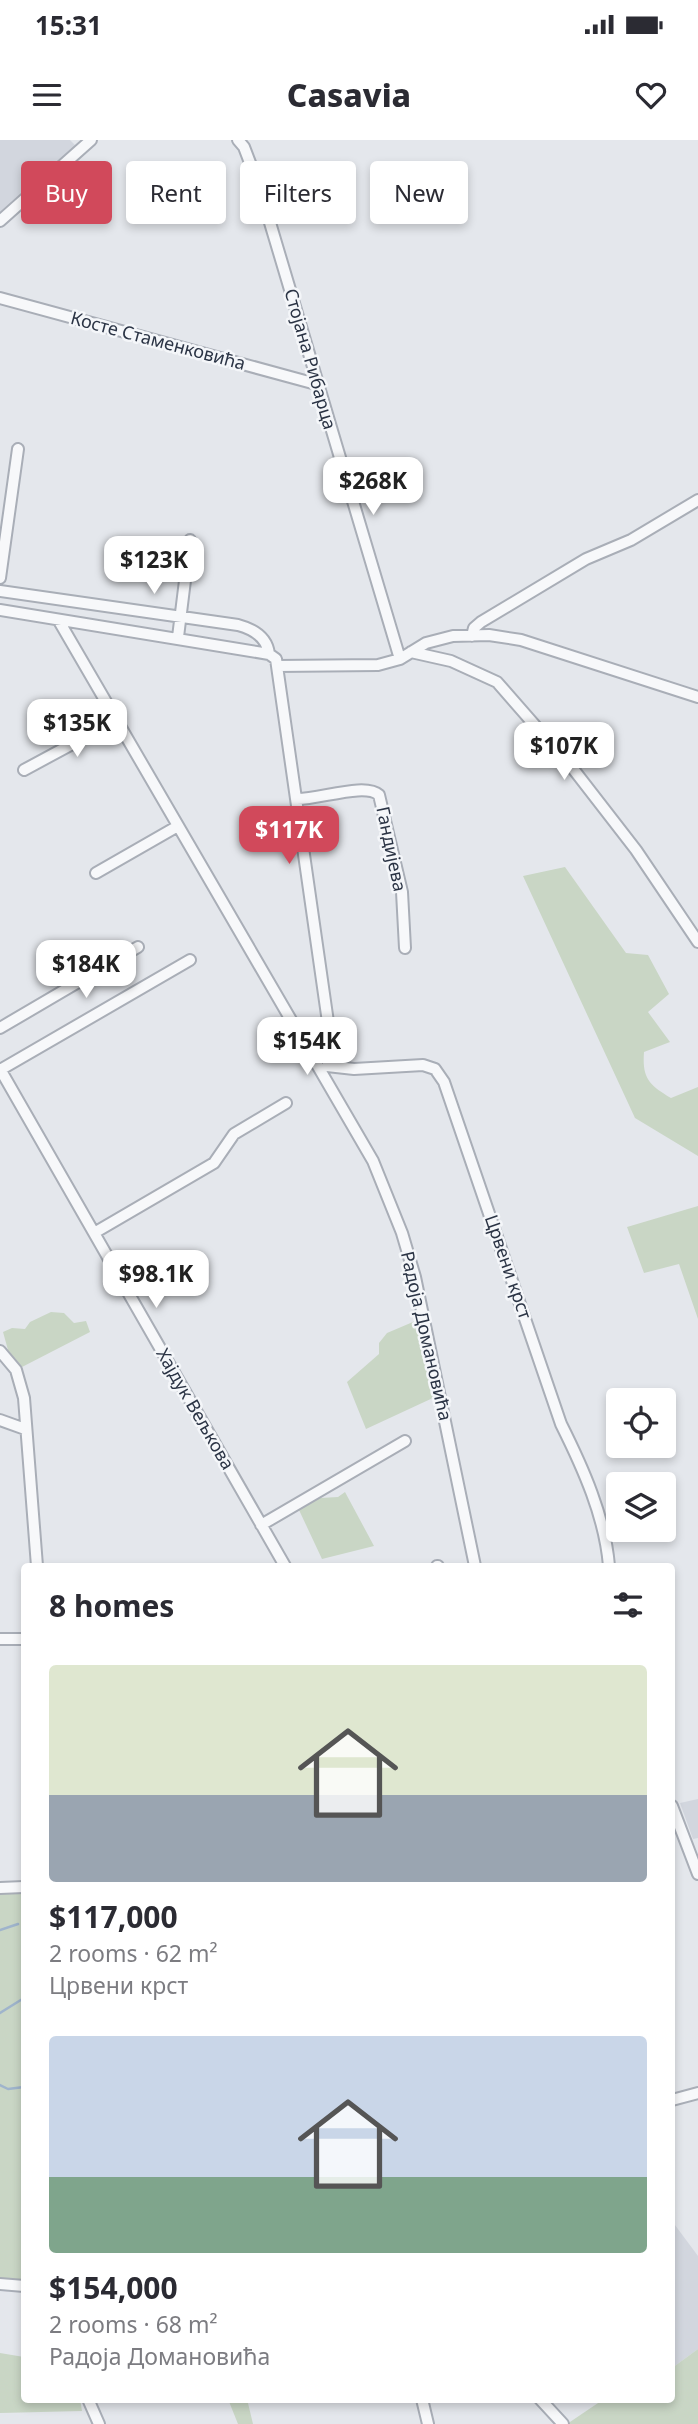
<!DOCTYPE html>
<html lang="en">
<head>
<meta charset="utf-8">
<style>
  :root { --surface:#fff; --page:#f7f7f7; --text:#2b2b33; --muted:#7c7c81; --accent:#d1495b }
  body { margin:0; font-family:"Noto Sans",sans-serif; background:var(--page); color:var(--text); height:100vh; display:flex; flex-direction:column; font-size:26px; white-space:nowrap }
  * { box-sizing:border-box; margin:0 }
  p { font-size:23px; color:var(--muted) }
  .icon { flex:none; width:38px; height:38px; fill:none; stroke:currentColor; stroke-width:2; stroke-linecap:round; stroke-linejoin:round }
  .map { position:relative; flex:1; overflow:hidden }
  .panel { position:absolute; left:21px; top:1423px; width:654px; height:840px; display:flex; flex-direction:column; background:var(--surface); border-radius:7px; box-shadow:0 4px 10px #0003 }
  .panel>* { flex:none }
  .hud { position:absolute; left:21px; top:21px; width:656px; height:63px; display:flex; gap:14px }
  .buttons { position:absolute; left:606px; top:1248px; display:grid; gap:14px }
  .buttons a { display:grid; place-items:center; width:70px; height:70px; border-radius:7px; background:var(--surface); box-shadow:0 4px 10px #0003; font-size:35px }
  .price { position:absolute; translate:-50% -60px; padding:0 16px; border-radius:14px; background:#fff; color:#222; font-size:23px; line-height:46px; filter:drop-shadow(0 2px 4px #0008) }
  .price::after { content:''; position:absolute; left:50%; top:42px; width:21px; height:16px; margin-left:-10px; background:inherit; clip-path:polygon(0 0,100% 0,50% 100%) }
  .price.on { background:var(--accent); color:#fff }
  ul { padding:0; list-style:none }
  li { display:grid; align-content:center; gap:14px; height:371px; padding:0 28px }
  li span { display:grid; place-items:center; height:217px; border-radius:7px; color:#555 }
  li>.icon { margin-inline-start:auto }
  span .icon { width:126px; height:126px; fill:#fffc; stroke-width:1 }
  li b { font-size:30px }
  h2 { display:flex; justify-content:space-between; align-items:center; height:84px; padding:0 28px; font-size:30px }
  .tag { padding:0 24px; border-radius:7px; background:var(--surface); box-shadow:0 4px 10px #0003; font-size:24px; line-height:63px }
  .tag.on { background:var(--accent); color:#fff }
  .status { display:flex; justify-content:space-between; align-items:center; height:49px; padding:0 35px; background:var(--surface); direction:ltr }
  .status svg { height:19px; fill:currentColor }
  header { display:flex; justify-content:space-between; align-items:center; height:91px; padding:0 28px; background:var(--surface); font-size:32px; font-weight:800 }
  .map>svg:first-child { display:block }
  .built { fill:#d2d6de }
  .green { fill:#c9d6c5 }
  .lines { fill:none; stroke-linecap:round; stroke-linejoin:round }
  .stream { stroke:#9fb4cc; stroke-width:2.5 }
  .minor-casing { stroke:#a9aeb7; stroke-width:14 }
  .minor { stroke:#f7f8fa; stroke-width:10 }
  .labels { text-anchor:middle; stroke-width:5; stroke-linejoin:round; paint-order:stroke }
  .street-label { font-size:18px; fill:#2b3445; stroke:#f4f6f9 }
</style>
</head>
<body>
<div class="status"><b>15:31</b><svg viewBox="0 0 49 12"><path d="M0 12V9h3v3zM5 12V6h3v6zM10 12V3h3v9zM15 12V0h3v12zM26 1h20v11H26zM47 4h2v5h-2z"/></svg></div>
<header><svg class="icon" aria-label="menu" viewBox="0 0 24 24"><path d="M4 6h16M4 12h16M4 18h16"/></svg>Casavia<svg class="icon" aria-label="heart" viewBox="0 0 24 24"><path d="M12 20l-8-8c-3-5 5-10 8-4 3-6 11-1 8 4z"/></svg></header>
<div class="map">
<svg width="698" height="2284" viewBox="0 0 698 2284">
  <rect width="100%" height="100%" fill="#e4e7ec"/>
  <path class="built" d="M0 0H70L76 6 0 76Z
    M698 1659V1698L693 1699 680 1663Z
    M672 2081 698 2116V2209L672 2228Z"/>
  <path class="green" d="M565 727 626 813 648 815 669 854 648 872 670 902 644 912C642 938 649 945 671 958L698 947V1016L635 978 523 736Z
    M698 1066V1179L679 1124 644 1133 627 1087Z
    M51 1172 64 1173 74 1183 86 1181 90 1192 22 1227 8 1210 3 1192 12 1188 25 1189 30 1182Z
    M420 1179 435 1257 366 1289 347 1242 379 1214V1203L387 1193Z
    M345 1352 374 1406 322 1419 299 1370 320 1358 338 1357Z
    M24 1747V2146L0 2144V1748Z
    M698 2209V2284H567L604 2259H672V2228Z
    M0 2213 24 2217V2259H80L82 2271 0 2273Z
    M228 2259H247L253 2284H238Z"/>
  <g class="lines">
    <path class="stream" d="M0 1790 18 1784
      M0 1873 24 1858
      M0 1945 8 1949 24 1947"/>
    <g class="minor-casing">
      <path id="minor" d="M238 0 244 7 260 49 400 519
        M0 81 91 0
        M0 158 316 244
        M0 438 18 309
        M0 451 238 485C253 489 267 497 269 514
        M0 470 269 514 276 519 330 896 331 925
        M59 481 373 1021 402 1093 415 1137 475 1426
        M472 496 474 488 481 482 586 419 631 400 698 360
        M178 497 190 400
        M411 512 451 521 497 542 574 630 636 710 698 802
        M277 526 378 525 400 519 426 503 453 496 489 495 521 500 698 557
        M24 630 115 581
        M296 659C318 660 365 642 379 655L402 752 405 808
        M96 733 178 686
        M0 888 138 807
        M327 926 354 929 423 925 435 929 444 942 561 1284C583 1328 605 1377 609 1426
        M0 929 285 1426
        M0 930 190 820
        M94 1093 214 1023 234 994 286 963
        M0 1211 16 1230 24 1258 37 1426
        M0 1280 25 1289
        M261 1385 405 1301
        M437 1426H438
        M0 1499H24
        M672 1666 698 1734
        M0 1748 24 1747
        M672 1960 698 1953
        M0 2144 24 2146
        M88 2259 99 2284
        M422 2259 428 2284
        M540 2259 563 2284"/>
    </g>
    <use href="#minor" class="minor"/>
  </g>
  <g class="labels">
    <g class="street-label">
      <text transform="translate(158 201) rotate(15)" y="6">Косте Стаменковића</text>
      <text transform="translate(310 219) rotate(74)" y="6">Стојана Рибарца</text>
      <text transform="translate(391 709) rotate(78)" y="6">Гандијева</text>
      <text transform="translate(508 1127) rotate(71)" y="6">Црвени крст</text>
      <text transform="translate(426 1196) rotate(77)" y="6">Радоја Домановића</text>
      <text transform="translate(195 1269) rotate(60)" y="6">Хајдук Вељкова</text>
    </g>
  </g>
</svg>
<div class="buttons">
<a><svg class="icon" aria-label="locate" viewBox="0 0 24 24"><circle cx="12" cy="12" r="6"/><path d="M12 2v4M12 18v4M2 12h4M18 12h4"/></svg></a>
<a><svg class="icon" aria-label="layers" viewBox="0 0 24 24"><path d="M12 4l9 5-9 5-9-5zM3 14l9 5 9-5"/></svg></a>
</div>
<b class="price" style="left:373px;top:377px">$268K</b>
<b class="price" style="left:154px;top:456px">$123K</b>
<b class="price" style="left:77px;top:619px">$135K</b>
<b class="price" style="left:564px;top:642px">$107K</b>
<b class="price on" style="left:289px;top:726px">$117K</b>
<b class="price" style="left:86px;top:860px">$184K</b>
<b class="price" style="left:307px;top:937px">$154K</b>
<b class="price" style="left:156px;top:1170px">$98.1K</b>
<div class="hud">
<a class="tag on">Buy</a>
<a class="tag">Rent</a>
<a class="tag">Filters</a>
<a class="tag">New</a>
</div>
<section class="panel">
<h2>8 homes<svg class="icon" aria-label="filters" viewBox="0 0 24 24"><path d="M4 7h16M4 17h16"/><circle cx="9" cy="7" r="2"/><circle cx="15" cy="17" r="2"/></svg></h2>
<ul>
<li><span style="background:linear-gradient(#dfe7d0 60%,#9aa5b1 0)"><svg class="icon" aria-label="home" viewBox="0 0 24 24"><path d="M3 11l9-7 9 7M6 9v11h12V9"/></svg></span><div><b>$117,000</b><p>2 rooms · 62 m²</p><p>Црвени крст</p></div></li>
<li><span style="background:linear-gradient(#c9d6e8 65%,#7fa58c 0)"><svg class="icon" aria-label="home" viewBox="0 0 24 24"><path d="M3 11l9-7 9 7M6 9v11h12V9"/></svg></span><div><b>$154,000</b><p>2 rooms · 68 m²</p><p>Радоја Домановића</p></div></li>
</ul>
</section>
</div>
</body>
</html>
